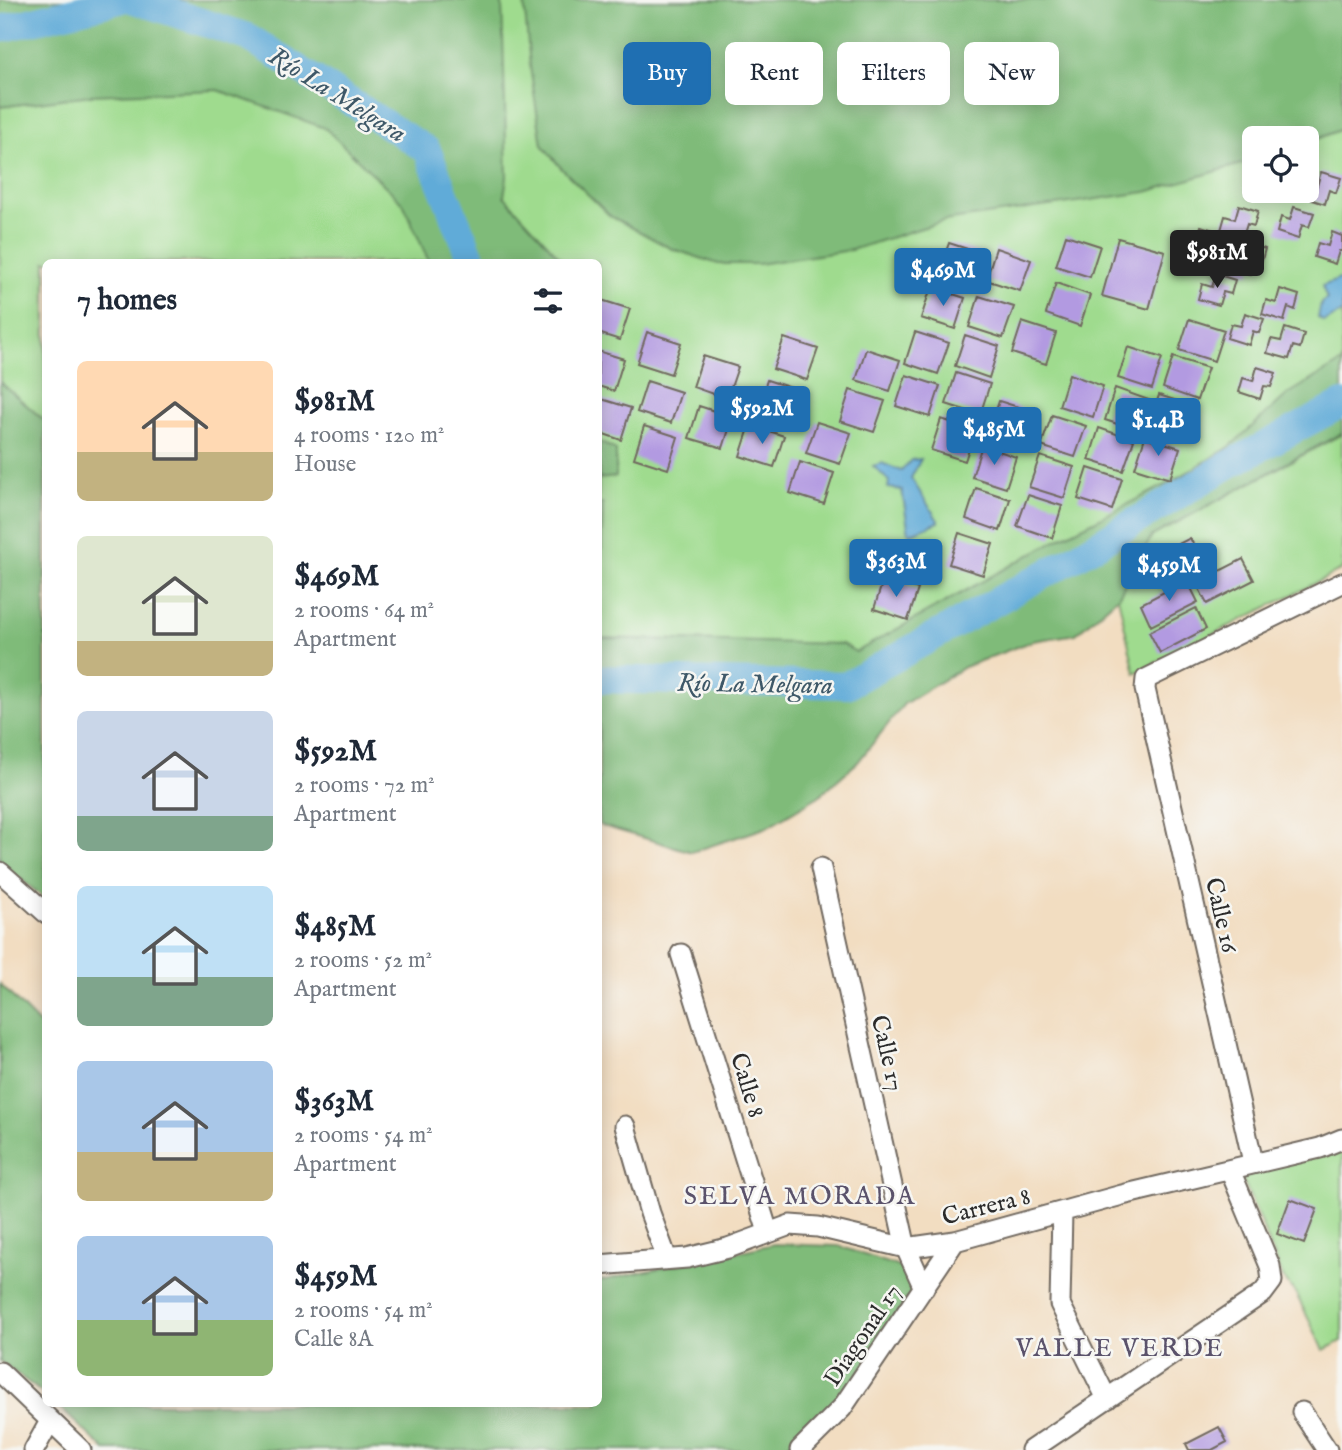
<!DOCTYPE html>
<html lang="en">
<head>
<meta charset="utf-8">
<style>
  :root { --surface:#fff; --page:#f2f2f3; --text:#1f2937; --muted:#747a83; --accent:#1f6fb2 }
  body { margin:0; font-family:"IM FELL English",serif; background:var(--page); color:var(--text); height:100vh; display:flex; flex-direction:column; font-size:26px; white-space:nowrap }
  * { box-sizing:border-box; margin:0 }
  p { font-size:23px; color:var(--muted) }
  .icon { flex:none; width:38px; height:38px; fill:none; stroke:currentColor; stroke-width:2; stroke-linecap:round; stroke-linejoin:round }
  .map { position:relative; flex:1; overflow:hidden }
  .sheet { position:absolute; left:42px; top:259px; width:560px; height:1148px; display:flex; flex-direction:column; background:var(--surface); border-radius:10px; box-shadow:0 4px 18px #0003 }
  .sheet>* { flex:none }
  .top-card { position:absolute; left:623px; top:42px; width:612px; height:63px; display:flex; gap:14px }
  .controls { position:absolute; left:1242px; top:126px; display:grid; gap:14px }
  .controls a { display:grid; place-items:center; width:77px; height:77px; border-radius:10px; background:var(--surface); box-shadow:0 4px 18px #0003; font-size:35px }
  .price { position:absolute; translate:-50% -60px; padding:0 16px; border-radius:7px; background:var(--accent); color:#fff; font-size:23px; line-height:46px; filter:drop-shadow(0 2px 4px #0008) }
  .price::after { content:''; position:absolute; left:50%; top:42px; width:21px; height:16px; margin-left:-10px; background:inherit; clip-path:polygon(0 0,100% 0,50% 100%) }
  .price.selected { background:#222; color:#fff }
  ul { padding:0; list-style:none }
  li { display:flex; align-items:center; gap:21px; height:175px; padding:0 35px }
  li span { display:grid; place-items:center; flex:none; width:196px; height:140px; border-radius:10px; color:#555 }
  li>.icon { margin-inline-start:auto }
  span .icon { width:84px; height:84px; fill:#fffc; stroke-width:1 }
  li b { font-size:30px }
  h2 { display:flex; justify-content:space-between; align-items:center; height:84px; padding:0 35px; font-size:30px }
  .pill { padding:0 24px; border-radius:10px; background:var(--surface); box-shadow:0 4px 18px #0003; font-size:24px; line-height:63px }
  .pill.selected { background:var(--accent); color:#fff }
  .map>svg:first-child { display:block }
  .green { fill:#9fdb8e; stroke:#65835c; stroke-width:2; fill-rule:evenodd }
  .forest { fill:#7fbb79; stroke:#557352; stroke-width:2 }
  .water { fill:#60abd8; stroke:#466b82; stroke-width:2 }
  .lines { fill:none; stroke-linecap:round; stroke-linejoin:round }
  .river { stroke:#60abd8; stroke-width:28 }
  .building { fill:#b29ae1 }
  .minor-casing { stroke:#716960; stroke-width:23 }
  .minor { stroke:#fff; stroke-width:19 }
  .labels { text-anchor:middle; stroke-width:5; stroke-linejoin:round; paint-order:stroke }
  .street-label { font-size:24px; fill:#2b2b2b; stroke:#f6f6f2 }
  .water-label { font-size:26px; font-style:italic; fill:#3e5868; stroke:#f6f6f2 }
  .neighbourhood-label { font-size:26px; letter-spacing:2px; fill:#5a526b; stroke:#f6f6f2 }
</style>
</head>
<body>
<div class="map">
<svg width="1342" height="1450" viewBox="0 0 1342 1450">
  <rect width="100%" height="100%" fill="#f6f6f2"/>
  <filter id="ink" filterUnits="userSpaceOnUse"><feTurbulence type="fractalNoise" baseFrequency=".0143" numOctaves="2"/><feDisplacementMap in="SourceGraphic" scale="14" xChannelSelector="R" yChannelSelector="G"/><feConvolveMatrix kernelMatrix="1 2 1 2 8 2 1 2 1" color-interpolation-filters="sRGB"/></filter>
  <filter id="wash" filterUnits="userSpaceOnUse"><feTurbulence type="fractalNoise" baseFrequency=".00686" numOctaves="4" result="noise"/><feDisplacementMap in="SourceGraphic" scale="28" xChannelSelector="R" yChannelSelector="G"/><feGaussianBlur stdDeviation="1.57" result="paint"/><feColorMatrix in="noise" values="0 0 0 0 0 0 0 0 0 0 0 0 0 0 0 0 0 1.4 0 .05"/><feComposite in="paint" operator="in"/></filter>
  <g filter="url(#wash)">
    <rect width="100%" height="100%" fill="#f2ddc1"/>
    <path class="green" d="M0 0H1342V393L1228 448 841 678 599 669 598 262H46L45 582 0 465ZM1255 138H1307V191H1255Z
      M1342 434V570L1135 673 1118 597 1152 536Z
      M1342 1147V1341L1324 1350 1296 1294 1283 1277 1240 1173Z"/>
    <path class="forest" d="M0 0H502L507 177 504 196 564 262H429L403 203 325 128 218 90 91 95 0 107Z
      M524 0H1342V129L1307 143V138H1255V160L1146 192 944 221 851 250 758 264H718L670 248 610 216 562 169 542 145 530 67Z
      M1342 362V433L1152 536 1118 597 1076 634 1033 641 964 667 904 704 858 762 819 796 765 828 692 852 599 825V504H603L599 638 842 644 856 652 1056 540 1215 460 1288 394Z
      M0 382 45 421V899L0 862Z
      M599 442 616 450V477L599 479Z
      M0 984 45 1030V1395L0 1361Z
      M774 1244 839 1246 900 1267 915 1286 853 1383 823 1417 782 1450H105L56 1404H598L599 1281Z"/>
    <path class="water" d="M1342 278V313L1324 322 1318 318 1321 303 1327 299 1322 286Z
      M921 459 911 478 939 522 909 534 902 490 888 488 889 481 873 466 882 463 901 471 911 460Z"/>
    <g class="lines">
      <path class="river" d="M134 0 248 37 427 150 473 262
        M0 29 120 0
        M598 679 847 685 1081 554 1230 464 1342 404"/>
    </g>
    <g id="blocks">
      <path class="building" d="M1321 172 1341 178 1336 193 1329 190 1325 204 1303 197 1308 183 1317 186Z
        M1239 205 1258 211 1254 226 1247 224 1243 237 1221 230 1225 216 1235 219Z
        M1294 207 1314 213 1309 227 1302 225 1298 239 1277 232 1281 217 1290 220Z
        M1201 226 1220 232 1215 246 1209 244 1205 257 1183 250 1187 236 1197 239Z
        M1332 232 1342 236V251H1339L1335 264 1314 257 1318 243 1328 246Z
        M1066 235 1100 246 1090 277 1056 266Z
        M1118 238 1165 251 1149 309 1102 296Z
        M949 243 983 254 972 285 938 274Z
        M1246 243 1265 249 1261 263 1253 261 1250 274 1227 268 1232 253 1241 256Z
        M996 248 1031 260 1020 291 986 280Z
        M1216 274 1235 280 1231 294 1223 292 1219 305 1198 299 1202 284 1212 287Z
        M1056 283 1090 295 1080 326 1046 314Z
        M931 287 965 298 955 329 921 318Z
        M1280 289 1299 295 1295 310 1288 307 1284 321 1262 314 1266 300 1276 303Z
        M979 296 1014 307 1003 338 969 327Z
        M598 299 630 309 620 340 598 333Z
        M1245 313 1264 319 1259 333 1253 331 1249 345 1227 338 1231 324 1241 326Z
        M1189 319 1224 330 1214 361 1179 350Z
        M1022 322 1056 333 1046 364 1012 353Z
        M1285 328 1304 334 1300 348 1293 346 1289 359 1267 353 1271 339 1281 341Z
        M647 332 681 343 671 374 637 363Z
        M915 332 949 343 938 374 905 363Z
        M965 335 999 346 989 378 955 366Z
        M784 338 818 349 807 380 773 369Z
        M1128 347 1162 358 1152 389 1118 378Z
        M866 349 900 360 890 391 856 380Z
        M598 351 624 359 614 391 598 386Z
        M703 356 738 367 727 399 693 387Z
        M1173 357 1208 368 1197 400 1163 388Z
        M1257 367 1276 373 1271 387 1264 386 1260 399 1239 392 1243 378 1253 381Z
        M956 373 990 384 980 415 946 404Z
        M1069 374 1103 386 1093 417 1059 406Z
        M906 375 940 386 930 417 896 406Z
        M767 380 801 391 791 422 757 411Z
        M647 381 681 392 671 423 637 412Z
        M1115 388 1149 400 1139 431 1105 420Z
        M850 390 885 401 874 432 840 421Z
        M1159 395 1193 406 1183 437 1149 426Z
        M598 398 631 408 621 440 598 432Z
        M999 401 1034 412 1023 443 989 432Z
        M699 406 733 417 723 448 689 438Z
        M1052 415 1086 426 1075 457 1041 446Z
        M941 419 975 430 965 461 931 450Z
        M817 422 851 433 840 464 806 453Z
        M750 425 784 436 774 467 740 456Z
        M644 426 678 437 668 469 634 458Z
        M1099 428 1134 440 1123 471 1089 460Z
        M1145 437 1180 448 1170 479 1135 468Z
        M982 445 1016 457 1006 488 972 477Z
        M1040 456 1074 467 1064 498 1029 487Z
        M800 462 834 473 824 504 790 493Z
        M1088 468 1122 479 1112 510 1078 499Z
        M976 488 1010 499 1000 531 966 519Z
        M1028 495 1062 506 1052 538 1017 526Z
        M959 533 993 544 983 575 949 564Z
        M1190 538 1201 559 1155 583 1144 562Z
        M1243 559 1254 580 1207 604 1196 583Z
        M884 577 918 589 908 620 874 609Z
        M1187 580 1198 602 1151 626 1141 604Z
        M1196 608 1206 629 1160 653 1149 632Z
        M1290 1199 1317 1209 1304 1244 1277 1234Z
        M1219 1427 1227 1442 1212 1450H1189L1186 1444Z"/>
    </g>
  </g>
  <g filter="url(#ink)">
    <use href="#blocks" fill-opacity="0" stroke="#716960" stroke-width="2"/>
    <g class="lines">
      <g class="minor-casing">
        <path id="minor" d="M821 868 906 1248 924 1288
          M0 872 46 913
          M681 954 768 1232
          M625 1126 650 1213 667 1259
          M1253 1162 1145 689 1146 679 1342 583
          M1062 1212 1060 1304 1107 1399
          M598 1265 687 1258 728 1248 790 1225 818 1227 906 1248 955 1241 1122 1195 1320 1148 1342 1139
          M0 1372 81 1450
          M1302 1412 1327 1450
          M34 1450 50 1421
          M800 1450 842 1408 955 1241
          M1031 1450 1263 1293 1272 1281 1270 1266 1230 1170"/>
      </g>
      <use href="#minor" class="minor"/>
    </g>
  </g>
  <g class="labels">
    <g class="street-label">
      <text transform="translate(1222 915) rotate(77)" y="8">Calle 16</text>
      <text transform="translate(888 1053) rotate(77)" y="8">Calle 17</text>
      <text transform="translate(748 1085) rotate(73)" y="8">Calle 8</text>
      <text transform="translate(986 1206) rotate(-14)" y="8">Carrera 8</text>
      <text transform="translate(862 1335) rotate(-56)" y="8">Diagonal 17</text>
    </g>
    <g class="water-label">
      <text transform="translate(338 94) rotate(32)" y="9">Río La Melgara</text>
      <text transform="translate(755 683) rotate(1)" y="9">Río La Melgara</text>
    </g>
    <g class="neighbourhood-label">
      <text x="800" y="1204">SELVA MORADA</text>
      <text x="1120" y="1356">VALLE VERDE</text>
    </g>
  </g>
</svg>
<div class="controls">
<a><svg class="icon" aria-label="locate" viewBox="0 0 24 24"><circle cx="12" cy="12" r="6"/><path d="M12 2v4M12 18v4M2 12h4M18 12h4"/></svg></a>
</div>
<b class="price selected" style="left:1217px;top:290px">$981M</b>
<b class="price" style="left:943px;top:308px">$469M</b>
<b class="price" style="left:762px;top:446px">$592M</b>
<b class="price" style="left:1158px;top:458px">$1.4B</b>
<b class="price" style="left:994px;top:467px">$485M</b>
<b class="price" style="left:896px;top:599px">$363M</b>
<b class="price" style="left:1169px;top:603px">$459M</b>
<div class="top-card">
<a class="pill selected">Buy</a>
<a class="pill">Rent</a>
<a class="pill">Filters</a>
<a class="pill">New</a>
</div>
<section class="sheet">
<h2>7 homes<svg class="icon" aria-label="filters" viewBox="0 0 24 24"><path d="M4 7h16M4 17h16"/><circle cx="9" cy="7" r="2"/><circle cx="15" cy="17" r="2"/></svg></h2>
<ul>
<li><span style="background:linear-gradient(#ffd9b3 65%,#c2b280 0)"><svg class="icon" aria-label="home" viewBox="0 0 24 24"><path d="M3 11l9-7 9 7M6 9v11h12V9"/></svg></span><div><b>$981M</b><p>4 rooms · 120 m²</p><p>House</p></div></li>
<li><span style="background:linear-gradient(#dfe7d0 75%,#c2b280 0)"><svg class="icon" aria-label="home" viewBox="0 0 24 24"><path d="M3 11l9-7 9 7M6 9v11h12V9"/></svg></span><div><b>$469M</b><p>2 rooms · 64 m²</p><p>Apartment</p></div></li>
<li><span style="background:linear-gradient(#c9d6e8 75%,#7fa58c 0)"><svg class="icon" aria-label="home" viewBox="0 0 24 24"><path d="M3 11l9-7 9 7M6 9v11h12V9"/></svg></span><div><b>$592M</b><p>2 rooms · 72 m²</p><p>Apartment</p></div></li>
<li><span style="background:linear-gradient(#bfe0f5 65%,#7fa58c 0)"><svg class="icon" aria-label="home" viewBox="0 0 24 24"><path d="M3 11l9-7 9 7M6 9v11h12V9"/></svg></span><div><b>$485M</b><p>2 rooms · 52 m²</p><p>Apartment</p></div></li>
<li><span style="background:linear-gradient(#a9c7e8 65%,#c2b280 0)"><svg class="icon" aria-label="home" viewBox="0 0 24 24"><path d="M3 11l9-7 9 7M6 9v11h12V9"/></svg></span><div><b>$363M</b><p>2 rooms · 54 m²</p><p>Apartment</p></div></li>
<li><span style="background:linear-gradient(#a9c7e8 60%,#8fb573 0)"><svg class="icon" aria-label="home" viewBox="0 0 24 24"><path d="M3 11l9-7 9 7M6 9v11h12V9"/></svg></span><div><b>$459M</b><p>2 rooms · 54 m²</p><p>Calle 8A</p></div></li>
</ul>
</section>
</div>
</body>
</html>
